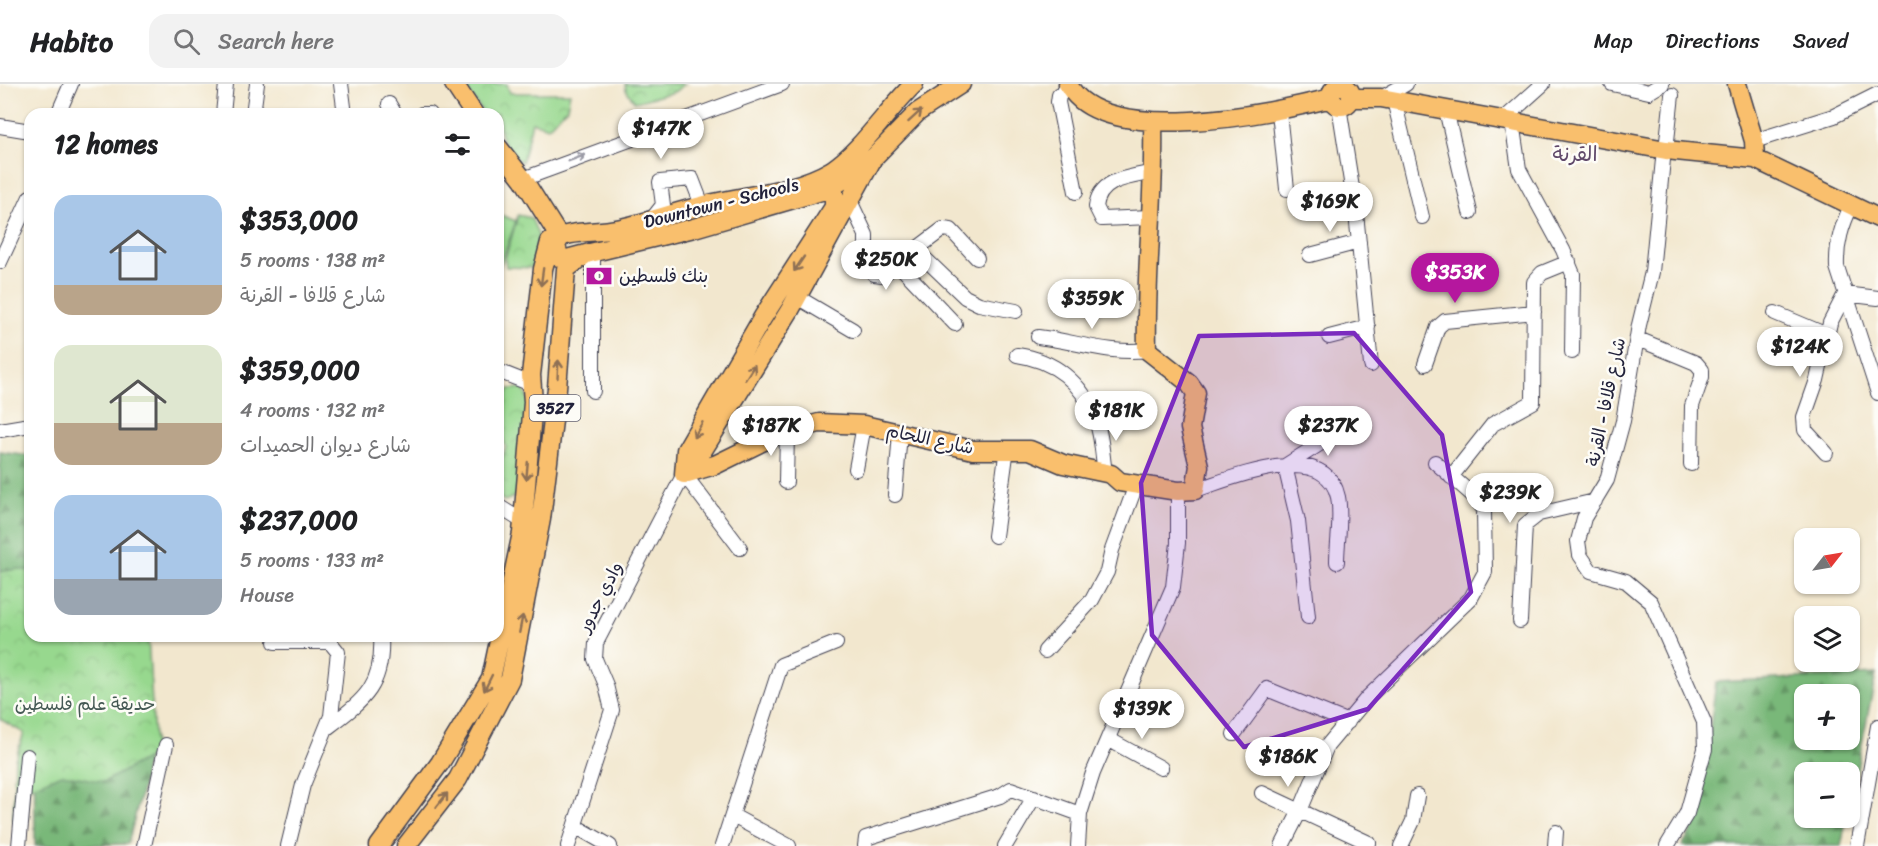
<!DOCTYPE html>
<html lang="en">
<head>
<meta charset="utf-8">
<style>
  :root { --surface:#fff; --page:#f2f2f2; --text:#202124; --muted:#757577; --line:#e0e0e0; --accent:#b5179e }
  body { margin:0; font-family:Sriracha,"Playpen Sans Arabic",sans-serif; background:var(--page); color:var(--text); height:100vh; display:flex; flex-direction:column; font-size:22px; white-space:nowrap }
  * { box-sizing:border-box; margin:0 }
  p { font-size:20px; color:var(--muted) }
  .icon { flex:none; width:33px; height:33px; fill:none; stroke:currentColor; stroke-width:2; stroke-linecap:round; stroke-linejoin:round }
  .map { position:relative; flex:1; overflow:hidden }
  .side { position:absolute; left:24px; top:24px; width:480px; height:534px; display:flex; flex-direction:column; background:var(--surface); border-radius:18px; box-shadow:0 2px 4px #0004 }
  .side>* { flex:none }
  .needle { width:39px; rotate:59deg }
  .fabs { position:absolute; left:1794px; top:444px; display:grid; gap:12px }
  .fabs a { display:grid; place-items:center; width:66px; height:66px; border-radius:12px; background:var(--surface); box-shadow:0 2px 4px #0004; font-size:30px }
  .price { position:absolute; translate:-50% -51px; padding:0 14px; border-radius:21px; background:#fff; color:#222; font-size:20px; line-height:39px; filter:drop-shadow(0 2px 3px #0008) }
  .price::after { content:''; position:absolute; left:50%; top:36px; width:18px; height:14px; margin-left:-9px; background:inherit; clip-path:polygon(0 0,100% 0,50% 100%) }
  .price.selected { background:var(--accent); color:#fff }
  ul { padding:0; list-style:none }
  li { display:flex; align-items:center; gap:18px; height:150px; padding:0 30px }
  li span { display:grid; place-items:center; flex:none; width:168px; height:120px; border-radius:18px; color:#555 }
  li>.icon { margin-inline-start:auto }
  span .icon { width:72px; height:72px; fill:#fffc; stroke-width:1 }
  li b { font-size:26px }
  h2 { display:flex; justify-content:space-between; align-items:center; height:72px; padding:0 30px; font-size:26px }
  header { display:flex; align-items:center; gap:36px; box-sizing:border-box; height:84px; padding:0 30px; background:var(--surface); border-bottom:2px solid var(--line) }
  header strong { font-size:28px }
  nav { display:flex; gap:33px; margin-inline-start:auto; font-size:21px }
  .search { width:420px; height:54px; background:var(--page); display:flex; align-items:center; gap:15px; box-sizing:border-box; padding:0 21px; border-radius:18px; color:var(--muted); font-size:22px }
  .map>svg:first-child { display:block }
  .forest { fill:url(#forest-firs); stroke:#4e6d5a; stroke-width:1.5; fill-rule:evenodd }
  .park { fill:url(#park-crowns); stroke:#5c7d64; stroke-width:1.5 }
  .pitch { fill:#97d88e; stroke:#5c7d64; stroke-width:1.5 }
  .lines { fill:none; stroke-linecap:round; stroke-linejoin:round }
  .minor-casing { stroke:#414051; stroke-width:16 }
  .major-casing { stroke:#414051; stroke-width:21 }
  .minor { stroke:#fff; stroke-width:14 }
  .major { stroke:#f9bf6d; stroke-width:18 }
  .oneway { stroke:#8e7054 }
  .oneway2 { stroke:#9c9ca7 }
  .marked { fill:#7b2cbf; fill-opacity:0.2; stroke:#7b2cbf; stroke-width:4.5; stroke-linejoin:round }
  .labels { text-anchor:middle; stroke-width:5; stroke-linejoin:round; paint-order:stroke }
  .shield { fill:#fdfcf7; stroke:#646373; stroke-width:1.5 }
  .shield-label { font-size:16px; font-weight:bold; fill:#22223b }
  .street-label { font-size:18px; fill:#22223b; stroke:#fdfcf7 }
  .poi-label { font-size:18px; fill:#22223b; stroke:#fdfcf7; text-anchor:start }
  .park-label { font-size:18px; fill:#455954; stroke:#fdfcf7 }
  .quarter-label { font-size:21px; fill:#614a6b; stroke:#fdfcf7 }
</style>
</head>
<body>
<header>
<strong>Habito</strong>
<div class="search"><svg class="icon" aria-label="search" viewBox="0 0 24 24"><circle cx="10" cy="10" r="6"/><path d="M15 15l6 6"/></svg>Search here</div>
<nav><a>Map</a><a>Directions</a><a>Saved</a></nav>
</header>
<div class="map">
<svg width="1878" height="762" viewBox="0 0 1878 762">
  <defs>
    <pattern id="forest-firs" width="22" height="20" patternUnits="userSpaceOnUse" patternTransform="scale(1.5)"><rect width="22" height="20" fill="#79b879"/><path d="M5 1l3.5 6h-7zM16 11l3.5 6h-7z" fill="#639564"/></pattern>
    <pattern id="park-crowns" width="20" height="18" patternUnits="userSpaceOnUse" patternTransform="scale(1.5)"><rect width="20" height="18" fill="#97d88e"/><path d="M2 6a3 3 0 1 1 6 0M12 15a3 3 0 1 1 6 0" fill="none" stroke="#82b97b"/></pattern>
  </defs>
  <rect width="100%" height="100%" fill="#fdfcf7"/>
  <filter id="ink" filterUnits="userSpaceOnUse"><feTurbulence type="fractalNoise" baseFrequency=".0167" numOctaves="2"/><feDisplacementMap in="SourceGraphic" scale="12" xChannelSelector="R" yChannelSelector="G"/><feConvolveMatrix kernelMatrix="1 2 1 2 8 2 1 2 1" color-interpolation-filters="sRGB"/></filter>
  <filter id="wash" filterUnits="userSpaceOnUse"><feTurbulence type="fractalNoise" baseFrequency=".008" numOctaves="4" result="noise"/><feDisplacementMap in="SourceGraphic" scale="24" xChannelSelector="R" yChannelSelector="G"/><feGaussianBlur stdDeviation="1.35" result="paint"/><feColorMatrix in="noise" values="0 0 0 0 0 0 0 0 0 0 0 0 0 0 0 0 0 1.4 0 .05"/><feComposite in="paint" operator="in"/></filter>
  <g filter="url(#wash)">
    <rect width="100%" height="100%" fill="#f2e7ce"/>
    <path class="forest" d="M0 368 30 372V552L150 656 143 701 128 760 35 762 34 644 0 620Z
      M1876 590 1850 720V688H1804V734H1847L1841 762H1682L1698 735 1716 598ZM1804 610H1850V656H1804Z"/>
    <path class="park" d="M463 0H507L510 9H570L567 24 548 43 532 38 522 78C504 69 498 48 498 30H484Z
      M625 0H685L674 8 635 18 626 6Z
      M518 131 531 134C540 153 543 164 538 184L506 183 505 175Z
      M523 304 530 320 518 411 505 417 498 413V385L506 363C497 345 501 323 509 305Z
      M18 485 30 487V552H148L155 670 104 698 62 690 28 704 27 739 13 738 15 676 24 649 0 635V488Z"/>
    <path class="pitch" d="M498 130 516 137 498 188Z"/>
  </g>
  <g filter="url(#ink)">
    <g class="lines">
      <g class="minor-casing">
        <path id="minor" d="M341 0 344 23 342 30
          M1339 0 1340 2
          M1612 0 1649 8 1662 0
          M1069 3 1059 11 1058 18 1076 108
          M1381 14 1406 0
          M1394 16 1422 133
          M389 20 395 30
          M1339 22 1356 129 1371 281
          M1446 26 1470 128
          M1279 28 1287 105
          M58 30 71 0
          M223 30 226 0
          M253 30 257 0
          M422 30H430
          M1503 36 1543 0
          M1512 38 1519 85 1563 166 1573 190 1572 268
          M0 42 30 47
          M1754 57 1834 32 1878 10
          M1664 65 1652 188 1639 241 1623 337 1607 396 1584 434 1578 457 1580 471 1591 487 1626 497 1651 518 1704 638 1705 665 1687 729 1667 762
          M1666 66 1672 11
          M523 95 782 0
          M851 119 866 151V179L874 190 882 191 943 145 951 146 977 174
          M1852 120C1842 141 1836 159 1837 183L1878 309
          M1151 133 1102 135 1096 123C1099 94 1131 93 1154 88
          M652 135 663 121 660 98 692 95 702 121
          M917 167 965 213 979 220 1016 227
          M1310 171 1359 158
          M0 178 30 113
          M898 180 955 240
          M797 213 853 246
          M1775 229 1827 251
          M1038 253C1074 257 1110 271 1147 266
          M1329 253 1368 243
          M1638 255 1696 279 1702 286V293L1692 322 1691 380
          M1017 271C1054 276 1082 298 1095 334 1102 350 1102 371 1105 388
          M1425 280 1438 243 1445 237 1534 228
          M498 287 531 300
          M593 307V168
          M0 346 30 341
          M1826 369 1805 346 1804 333 1817 296 1830 239 1845 210 1878 214
          M856 385 864 341
          M1451 393 1493 340 1533 318 1534 198 1542 189 1569 178
          M786 398 787 348
          M1195 406C1231 395 1325 354 1338 413 1342 433 1337 457 1337 478
          M895 411 900 349
          M498 422 522 437
          M995 452 1007 364
          M1308 533 1298 437 1285 382 1354 338
          M1520 537 1525 441 1539 430 1595 417
          M275 558H330L338 568 331 632 303 701 288 762
          M1045 567 1092 516 1107 488 1112 466 1136 401
          M327 644C364 616 384 602 381 552
          M1234 650 1267 605 1348 638
          M1108 655 1161 684
          M1262 709 1369 759
          M733 732 789 762
          M575 742 610 762
          M19 762 27 672
          M144 762 166 661
          M568 762 612 626 606 601 595 575 596 559 684 390 740 464
          M722 762 781 581 836 559
          M865 762 866 754 1000 712 1011 705 1080 730
          M1005 762 1034 713
          M1078 762 1080 730 1093 689 1173 503 1178 459V407
          M1282 762 1300 727 1327 662 1368 613 1471 514 1485 488 1484 426 1477 415 1435 378
          M1401 762 1413 737 1417 712
          M1555 762 1556 748
          M1857 762 1878 642"/>
      </g>
      <g class="major-casing">
        <path id="major" d="M454 0 474 30
          M1068 0C1101 65 1274 29 1331 14
          M1737 0 1754 57 1755 75
          M1331 12a10 10 0 1 1 20 0a10 10 0 1 1-20 0Z
          M1351 14H1381L1666 66 1755 75 1878 134
          M498 63 523 95 560 154 556 161 559 173 567 175 582 171
          M684 390 715 381 774 352 819 339 864 341 973 366H1030L1063 380 1111 390 1120 398 1178 407 1195 406 1199 382 1190 344 1196 309 1189 299 1147 266C1145 190 1155 115 1153 39
          M684 390 693 382 790 226 871 78
          M684 390 686 366 763 233 834 123V109L828 105
          M379 762 440 679 491 595 522 449 533 318 531 291 543 185 550 158C566 146 597 149 616 145 646 139 675 128 705 121 746 111 795 108 832 86 860 68 888 25 914 0
          M406 762 458 695 510 595 541 435 557 304 566 185 586 170 694 144 828 105 848 93 875 72 918 28 961 0"/>
      </g>
      <use href="#minor" class="minor"/>
      <use href="#major" class="major"/>
    </g>
    <defs><path id="oneway-shaft" d="M-6 0H5M1.5-3L5.5 0L1.5 3" fill="none" stroke-width="1.6" stroke-linecap="round" stroke-linejoin="round" transform="scale(1.5)"/></defs>
    <g class="oneway">
      <use href="#oneway-shaft" transform="translate(915 32) rotate(-42)"/>
      <use href="#oneway-shaft" transform="translate(799 180) rotate(124)"/>
      <use href="#oneway-shaft" transform="translate(542 193) rotate(98)"/>
      <use href="#oneway-shaft" transform="translate(558 285) rotate(-87)"/>
      <use href="#oneway-shaft" transform="translate(750 288) rotate(-58)"/>
      <use href="#oneway-shaft" transform="translate(698 346) rotate(120)"/>
      <use href="#oneway-shaft" transform="translate(527 387) rotate(95)"/>
      <use href="#oneway-shaft" transform="translate(521 540) rotate(-79)"/>
      <use href="#oneway-shaft" transform="translate(488 599) rotate(116)"/>
      <use href="#oneway-shaft" transform="translate(442 716) rotate(-52)"/>
    </g>
    <use class="oneway2" href="#oneway-shaft" transform="translate(577 74) rotate(-21)"/>
  </g>
  <path class="marked" d="M1354 249 1442 351 1471 508 1368 625 1244 663 1152 551 1141 399 1199 252Z"/>
  <defs>
    <g id="bank-bare" transform="scale(2.07)"><path d="M-6-4H6V4H-6ZM0-2.3a2.3 2.3 0 1 0 0 4.6a2.3 2.3 0 1 0 0-4.6Z" fill="#b5179e" stroke="#fdfcf7" stroke-width="2.5" paint-order="stroke"/></g>
  </defs>
  <g fill-rule="evenodd">
    <use href="#bank-bare" x="599" y="192"/>
  </g>
  <g class="labels">
    <rect class="shield" x="529.5" y="311" width="51" height="26" rx="4.5"/>
    <g class="shield-label">
      <text x="555" y="330">3527</text>
    </g>
    <g class="street-label">
      <text transform="translate(721 119) rotate(-14)" y="6">Downtown - Schools</text>
      <text transform="translate(1606 318) rotate(-78)" y="6">شارع قلافا - القرنة</text>
      <text transform="translate(930 355) rotate(12)" y="6">شارع اللحام</text>
      <text transform="translate(600 513) rotate(-63)" y="6">وادي جدور</text>
    </g>
    <g class="poi-label">
      <text x="619" y="198">بنك فلسطين</text>
    </g>
    <g class="park-label">
      <text x="85" y="626">حديقة علم فلسطين</text>
    </g>
    <g class="quarter-label">
      <text x="1575" y="77">القرنة</text>
    </g>
  </g>
</svg>
<div class="fabs">
<a><svg class="needle" viewBox="-14 -14 28 28"><path d="M0-13l5 13h-10z" fill="#e53935"/><path d="M0 13l5-13h-10z" fill="#757577"/></svg></a>
<a><svg class="icon" aria-label="layers" viewBox="0 0 24 24"><path d="M12 4l9 5-9 5-9-5zM3 14l9 5 9-5"/></svg></a>
<a>+</a>
<a>−</a>
</div>
<b class="price" style="left:661px;top:76px">$147K</b>
<b class="price" style="left:1330px;top:149px">$169K</b>
<b class="price" style="left:886px;top:207px">$250K</b>
<b class="price selected" style="left:1455px;top:220px">$353K</b>
<b class="price" style="left:1092px;top:246px">$359K</b>
<b class="price" style="left:1800px;top:294px">$124K</b>
<b class="price" style="left:1116px;top:358px">$181K</b>
<b class="price" style="left:771px;top:373px">$187K</b>
<b class="price" style="left:1328px;top:373px">$237K</b>
<b class="price" style="left:1510px;top:440px">$239K</b>
<b class="price" style="left:1142px;top:656px">$139K</b>
<b class="price" style="left:1288px;top:704px">$186K</b>
<section class="side">
<h2>12 homes<svg class="icon" aria-label="filters" viewBox="0 0 24 24"><path d="M4 7h16M4 17h16"/><circle cx="9" cy="7" r="2"/><circle cx="15" cy="17" r="2"/></svg></h2>
<ul>
<li><span style="background:linear-gradient(#a9c7e8 75%,#b9a48a 0)"><svg class="icon" aria-label="home" viewBox="0 0 24 24"><path d="M3 11l9-7 9 7M6 9v11h12V9"/></svg></span><div><b>$353,000</b><p>5 rooms · 138 m²</p><p>شارع قلافا - القرنة</p></div></li>
<li><span style="background:linear-gradient(#dfe7d0 65%,#b9a48a 0)"><svg class="icon" aria-label="home" viewBox="0 0 24 24"><path d="M3 11l9-7 9 7M6 9v11h12V9"/></svg></span><div><b>$359,000</b><p>4 rooms · 132 m²</p><p>شارع ديوان الحميدات</p></div></li>
<li><span style="background:linear-gradient(#a9c7e8 70%,#9aa5b1 0)"><svg class="icon" aria-label="home" viewBox="0 0 24 24"><path d="M3 11l9-7 9 7M6 9v11h12V9"/></svg></span><div><b>$237,000</b><p>5 rooms · 133 m²</p><p>House</p></div></li>
</ul>
</section>
</div>
</body>
</html>
